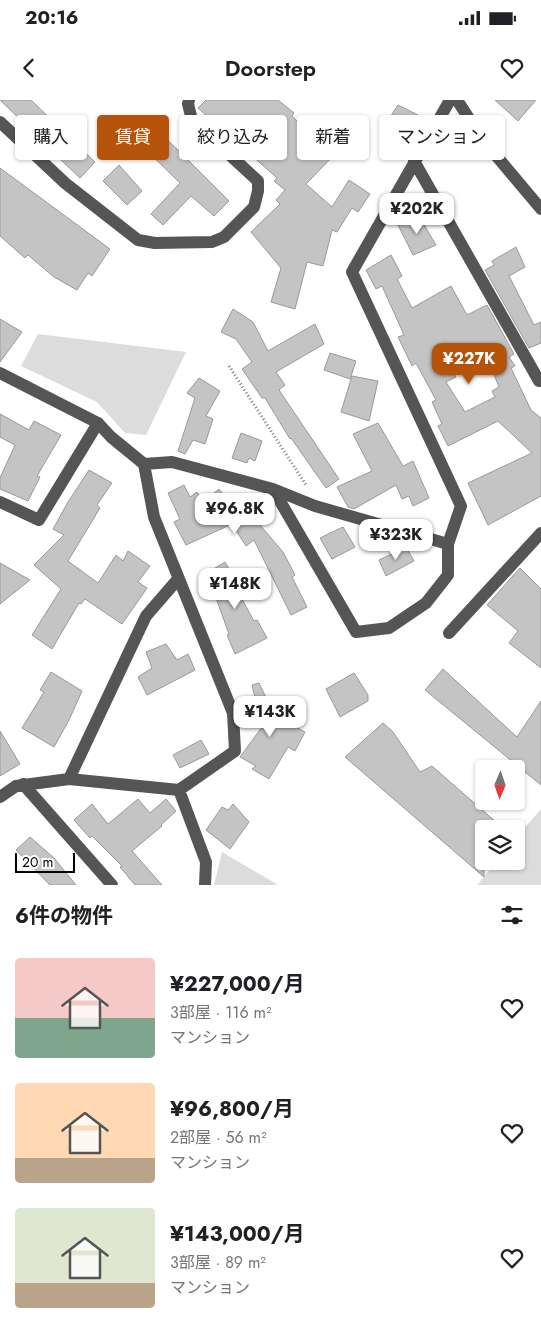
<!DOCTYPE html>
<html lang="ja">
<head>
<meta charset="utf-8">
<style>
  :root { --surface:#fff; --page:#f6f6f6; --text:#202124; --muted:#757577; --accent:#b45309 }
  body { margin:0; font-family:Jost,"Noto Sans JP",sans-serif; background:var(--page); color:var(--text); height:100vh; display:flex; flex-direction:column; font-size:19px; white-space:nowrap }
  * { box-sizing:border-box; margin:0 }
  p { font-size:16px; color:var(--muted) }
  .icon { flex:none; width:28px; height:28px; fill:none; stroke:currentColor; stroke-width:2; stroke-linecap:round; stroke-linejoin:round }
  .map { position:relative; height:785px; overflow:hidden }
  .drawer { display:flex; flex-direction:column; background:var(--surface); flex:1 }
  .drawer>* { flex:none }
  .hud { position:absolute; left:15px; top:15px; width:511px; height:45px; display:flex; gap:10px }
  .needle { width:32px; rotate:182deg }
  .tools { position:absolute; left:475px; top:660px; display:grid; gap:10px }
  .tools a { display:grid; place-items:center; width:50px; height:50px; border-radius:5px; background:var(--surface); box-shadow:0 1px 4px #0004; font-size:25px }
  .scale { position:absolute; left:15px; bottom:12px; width:60px; box-sizing:border-box; padding-left:5px; border:2px solid #000; border-top:0; font-size:14px; line-height:18px; white-space:nowrap; color:#000; -webkit-text-stroke:4px #fff; paint-order:stroke }
  .price { position:absolute; translate:-50% -42px; padding:0 11px; border-radius:10px; background:#fff; color:#222; font-size:16px; line-height:32px; filter:drop-shadow(0 1px 2px #0008) }
  .price::after { content:''; position:absolute; left:50%; top:30px; width:15px; height:11px; margin-left:-8px; background:inherit; clip-path:polygon(0 0,100% 0,50% 100%) }
  .price.active { background:var(--accent); color:#fff }
  ul { padding:0; list-style:none }
  li { display:flex; align-items:center; gap:15px; height:125px; padding:0 15px }
  li span { display:grid; place-items:center; flex:none; width:140px; height:100px; border-radius:5px; color:#555 }
  li>.icon { margin-inline-start:auto }
  span .icon { width:60px; height:60px; fill:#fffc; stroke-width:1 }
  li b { font-size:21px }
  h2 { display:flex; justify-content:space-between; align-items:center; height:60px; padding:0 15px; font-size:21px }
  .tag { padding:0 18px; border-radius:5px; background:var(--surface); box-shadow:0 1px 4px #0004; font-size:18px; line-height:45px }
  .tag.active { background:var(--accent); color:#fff }
  .status { display:flex; justify-content:space-between; align-items:center; height:35px; padding:0 25px; background:var(--surface); direction:ltr }
  .status svg { height:14px; fill:currentColor }
  header { display:flex; justify-content:space-between; align-items:center; height:65px; padding:0 15px; background:var(--surface); font-size:22px; font-weight:600 }
  .map>svg:first-child { display:block }
  .green { fill:#dcdcdc }
  .building { fill:#c4c4c4; stroke:#999; fill-rule:evenodd }
  .lines { fill:none; stroke-linecap:round; stroke-linejoin:round }
  .path { stroke:#777; stroke-width:3; stroke-dasharray:1 2.5; stroke-linecap:butt }
  .minor { stroke:#555; stroke-width:12 }
</style>
</head>
<body>
<div class="status"><b>20:16</b><svg viewBox="0 0 49 12"><path d="M0 12V9h3v3zM5 12V6h3v6zM10 12V3h3v9zM15 12V0h3v12zM26 1h20v11H26zM47 4h2v5h-2z"/></svg></div>
<header><svg class="icon" aria-label="back" viewBox="0 0 24 24"><path d="M15 5l-7 7 7 7"/></svg>Doorstep<svg class="icon" aria-label="heart" viewBox="0 0 24 24"><path d="M12 20l-8-8c-3-5 5-10 8-4 3-6 11-1 8 4z"/></svg></header>
<div class="map">
<svg width="541" height="785" viewBox="0 0 541 785">
  <rect width="100%" height="100%" fill="#fff"/>
  <path class="green" d="M38 234 186 252 146 335 125 333 97 302 21 266Z
    M541 709V785H477L497 761H516V738Z
    M222 752 278 785H214Z"/>
  <path class="building" d="M0 0H31L95 62 80 78 44 44V45L28 31 30 29Z
    M206 0H278L294 13 292 16 312 36 319 28 340 49 306 84 332 107 349 80 370 94 358 112 352 108 337 132 332 130 323 166 307 162 295 209 271 202 281 168 251 132 280 104 276 100 285 90 274 81 277 78 198 8Z
    M495 0H536L518 21Z
    M398 5 418 15 397 43 380 33Z
    M147 21 178 50 229 101 214 116 191 96 163 125 151 114 180 83 132 36Z
    M119 65 142 91 127 105 103 81Z
    M0 68 110 149 92 176 88 173 77 190 54 177 28 155 25 158 0 136Z
    M419 116 436 145 413 155 398 125Z
    M516 147 525 167 509 176 534 225 541 222V243L529 248 485 170 494 165 492 161Z
    M391 155 402 176 397 179 412 208 451 186 467 215 487 205 514 254 509 257 515 266 511 268 531 310 541 318V396L488 425 468 383 532 353 498 321 448 346 438 326 442 324 432 302 436 300 416 263 412 266 398 237 404 235 382 186 376 189 366 170ZM485 252 499 287 492 291 495 297 465 312 446 282 456 277 452 270Z
    M233 209 253 222 268 251 315 224 324 244 276 272 285 285 279 290 339 379 326 388 291 338 290 339 265 298H262L242 269 252 262 236 239 221 232Z
    M0 219 22 232 0 262Z
    M330 253 356 261 350 279 324 270Z
    M352 276 378 281 369 321 341 312Z
    M199 278 220 291 206 316 213 319 205 344 193 340 185 354 178 351 195 298 187 293Z
    M0 314 29 330 34 321 61 335 37 376 40 377 28 401 0 389V378L15 345 0 337Z
    M378 323 403 366 413 361 429 398 413 406 409 396 402 399 396 385 354 409 348 407 337 387 372 371 353 334Z
    M241 333 262 341 255 361 249 358 247 363 232 358Z
    M89 370 112 383 97 405 100 408 68 461 98 483 116 455 123 461 128 451 150 466 138 482 147 488 122 524 85 499 81 504 79 503 52 549 32 535 61 489 34 465 64 435 53 429 68 402Z
    M184 385 190 397 197 392 203 402 219 389 230 403 237 398 283 452 295 475 292 477 307 507 291 515 254 440 246 446 232 424 186 445 174 422 180 419 168 393Z
    M343 427 355 447 332 459 320 438Z
    M406 447 414 461 386 476 379 460Z
    M225 462 240 488 237 490 254 521 257 520 267 538 235 554 227 535 229 534 207 473Z
    M0 463 30 480 0 504Z
    M520 468 541 489V568L509 543 518 531 487 505Z
    M166 544 177 560 188 554 195 570 147 595 138 577 152 568 146 552Z
    M443 569 517 637 541 601V685L425 590Z
    M51 572 82 591 69 620 54 647 22 628 44 592 40 590Z
    M354 573 368 595V601L340 617 326 589Z
    M259 583 275 616 305 632 295 651 288 647 269 679 252 669 256 666 240 657 262 627 252 585Z
    M383 623 393 632 420 672 432 666 504 729H484V777L345 657Z
    M0 631 20 664 0 676Z
    M201 640 209 654 180 668 173 655Z
    M138 699 150 713 166 699 176 711 161 725 162 726 132 751 162 785H135L120 767 122 766 92 736 90 738 74 720 92 704 108 724Z
    M233 704 249 722 230 749 206 730 222 707 228 710Z
    M30 737 54 758 76 785H50L16 750Z"/>
  <g class="lines">
    <path class="path" d="M229 266 306 385"/>
    <path class="minor" d="M457 0 483 40 541 109
      M0 22 65 83 138 140 155 143 212 142 224 137 254 107 258 91V81L192 20 188 4 189 0
      M414 61 539 281 541 278
      M0 273 98 323 111 337 144 364 172 362 273 389 315 406 448 444
      M273 389 356 532 389 528 426 503 448 475V444L461 406 352 172 450 0
      M0 402 39 420 98 323
      M449 533 541 433
      M69 679 146 516 178 479
      M23 684 112 785
      M179 690 206 762 205 785
      M0 697 16 686 69 679 179 690 235 651 233 613 154 417 144 364"/>
  </g>
</svg>
<div class="tools">
<a><svg class="needle" viewBox="-14 -14 28 28"><path d="M0-13l5 13h-10z" fill="#e53935"/><path d="M0 13l5-13h-10z" fill="#757577"/></svg></a>
<a><svg class="icon" aria-label="layers" viewBox="0 0 24 24"><path d="M12 4l9 5-9 5-9-5zM3 14l9 5 9-5"/></svg></a>
</div>
<div class="scale">20 m</div>
<b class="price" style="left:417px;top:135px">¥202K</b>
<b class="price active" style="left:469px;top:285px">¥227K</b>
<b class="price" style="left:235px;top:435px">¥96.8K</b>
<b class="price" style="left:396px;top:461px">¥323K</b>
<b class="price" style="left:235px;top:510px">¥148K</b>
<b class="price" style="left:270px;top:638px">¥143K</b>
<div class="hud">
<a class="tag">購入</a>
<a class="tag active">賃貸</a>
<a class="tag">絞り込み</a>
<a class="tag">新着</a>
<a class="tag">マンション</a>
</div>
</div>
<section class="drawer">
<h2>6件の物件<svg class="icon" aria-label="filters" viewBox="0 0 24 24"><path d="M4 7h16M4 17h16"/><circle cx="9" cy="7" r="2"/><circle cx="15" cy="17" r="2"/></svg></h2>
<ul>
<li><span style="background:linear-gradient(#f6c9c9 60%,#7fa58c 0)"><svg class="icon" aria-label="home" viewBox="0 0 24 24"><path d="M3 11l9-7 9 7M6 9v11h12V9"/></svg></span><div><b>¥227,000/月</b><p>3部屋 · 116 m²</p><p>マンション</p></div><svg class="icon" aria-label="heart" viewBox="0 0 24 24"><path d="M12 20l-8-8c-3-5 5-10 8-4 3-6 11-1 8 4z"/></svg></li>
<li><span style="background:linear-gradient(#ffd9b3 75%,#b9a48a 0)"><svg class="icon" aria-label="home" viewBox="0 0 24 24"><path d="M3 11l9-7 9 7M6 9v11h12V9"/></svg></span><div><b>¥96,800/月</b><p>2部屋 · 56 m²</p><p>マンション</p></div><svg class="icon" aria-label="heart" viewBox="0 0 24 24"><path d="M12 20l-8-8c-3-5 5-10 8-4 3-6 11-1 8 4z"/></svg></li>
<li><span style="background:linear-gradient(#dfe7d0 75%,#b9a48a 0)"><svg class="icon" aria-label="home" viewBox="0 0 24 24"><path d="M3 11l9-7 9 7M6 9v11h12V9"/></svg></span><div><b>¥143,000/月</b><p>3部屋 · 89 m²</p><p>マンション</p></div><svg class="icon" aria-label="heart" viewBox="0 0 24 24"><path d="M12 20l-8-8c-3-5 5-10 8-4 3-6 11-1 8 4z"/></svg></li>
</ul>
</section>
</body>
</html>
